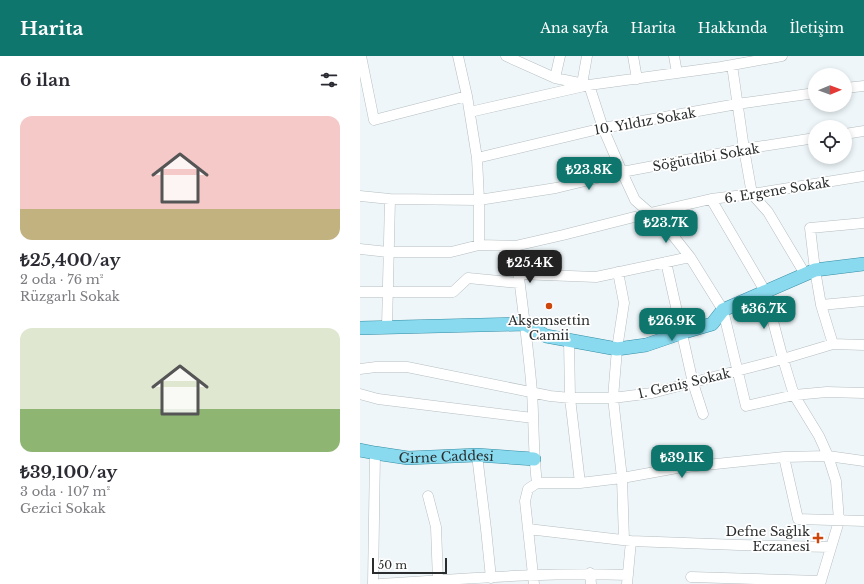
<!DOCTYPE html>
<html lang="tr">
<head>
<meta charset="utf-8">
<style>
  :root { --surface:#fff; --page:#f2f2f3; --text:#2b2b33; --muted:#7c7c81; --accent:#0f766e }
  body { margin:0; font-family:"Libre Baskerville",serif; background:var(--page); color:var(--text); height:100vh; display:flex; flex-direction:column; font-size:15px; white-space:nowrap }
  * { box-sizing:border-box; margin:0 }
  p { font-size:13px; color:var(--muted) }
  .icon { flex:none; width:22px; height:22px; fill:none; stroke:currentColor; stroke-width:2; stroke-linecap:round; stroke-linejoin:round }
  .map { position:relative; flex:1; overflow:hidden }
  .drawer { display:flex; flex-direction:column; background:var(--surface); width:360px }
  .drawer>* { flex:none }
  .needle { width:26px; rotate:89deg }
  .buttons { position:absolute; left:448px; top:12px; display:grid; gap:8px }
  .buttons a { display:grid; place-items:center; width:44px; height:44px; border-radius:50%; background:var(--surface); box-shadow:0 2px 6px #0003; font-size:20px }
  .scale { position:absolute; left:12px; bottom:10px; width:75px; box-sizing:border-box; padding-left:4px; border:2px solid #2a2d2e; border-top:0; font-size:11px; line-height:14px; white-space:nowrap; color:#2a2d2e; -webkit-text-stroke:3px #fff; paint-order:stroke }
  .price { position:absolute; translate:-50% -34px; padding:0 9px; border-radius:8px; background:var(--accent); color:#fff; font-size:13px; line-height:26px; filter:drop-shadow(0 1px 2px #0008) }
  .price::after { content:''; position:absolute; left:50%; top:24px; width:12px; height:9px; margin-left:-6px; background:inherit; clip-path:polygon(0 0,100% 0,50% 100%) }
  .price.current { background:#222; color:#fff }
  ul { padding:0; list-style:none }
  li { display:grid; align-content:center; gap:8px; height:212px; padding:0 20px }
  li span { display:grid; place-items:center; height:124px; border-radius:12px; color:#555 }
  li>.icon { margin-inline-start:auto }
  span .icon { width:72px; height:72px; fill:#fffc; stroke-width:1 }
  li b { font-size:17px }
  h2 { display:flex; justify-content:space-between; align-items:center; height:48px; padding:0 20px; font-size:17px }
  header { display:flex; align-items:center; gap:24px; box-sizing:border-box; height:56px; padding:0 20px; background:var(--accent); color:#fff }
  header strong { font-size:19px }
  nav { display:flex; gap:22px; margin-inline-start:auto; font-size:14px }
  main { display:flex; flex:1; min-height:0 }
  .map>svg:first-child { display:block }
  .lines { fill:none; stroke-linecap:round; stroke-linejoin:round }
  .minor-casing { stroke:#b6bec0; stroke-width:11 }
  .major-casing { stroke:#358da4; stroke-width:14 }
  .minor { stroke:#fff; stroke-width:10 }
  .major { stroke:#89daef; stroke-width:13 }
  .poi-dot { fill:#cd460b; stroke:#fff; stroke-width:1.5 }
  .labels { text-anchor:middle; stroke-width:3.5; stroke-linejoin:round; paint-order:stroke }
  .street-label { font-size:13px; fill:#2a2d2e; stroke:#fff }
  .poi-label { font-size:13px; fill:#2a2d2e; stroke:#fff }
</style>
</head>
<body>
<header>
<strong>Harita</strong>
<nav><a>Ana sayfa</a><a>Harita</a><a>Hakkında</a><a>İletişim</a></nav>
</header>
<main>
<section class="drawer">
<h2>6 ilan<svg class="icon" aria-label="filters" viewBox="0 0 24 24"><path d="M4 7h16M4 17h16"/><circle cx="9" cy="7" r="2"/><circle cx="15" cy="17" r="2"/></svg></h2>
<ul>
<li><span style="background:linear-gradient(#f6c9c9 75%,#c2b280 0)"><svg class="icon" aria-label="home" viewBox="0 0 24 24"><path d="M3 11l9-7 9 7M6 9v11h12V9"/></svg></span><div><b>₺25,400/ay</b><p>2 oda · 76 m²</p><p>Rüzgarlı Sokak</p></div></li>
<li><span style="background:linear-gradient(#dfe7d0 65%,#8fb573 0)"><svg class="icon" aria-label="home" viewBox="0 0 24 24"><path d="M3 11l9-7 9 7M6 9v11h12V9"/></svg></span><div><b>₺39,100/ay</b><p>3 oda · 107 m²</p><p>Gezici Sokak</p></div></li>
</ul>
</section>
<div class="map">
<svg width="504" height="528" viewBox="0 0 504 528">
  <rect width="100%" height="100%" fill="#eef6f9"/>
  <g class="lines">
    <g class="minor-casing">
      <path id="minor" d="M1 0 14 64 107 40 117 102 119 144V189
        M98 0 107 40
        M146 0 195 22 229 29 243 72 262 116 275 144 307 172 330 201 363 254 386 350 434 339 467 336 504 337
        M273 0 277 23
        M314 0 317 17
        M372 9 384 93 392 138 408 156 445 218
        M195 22 200 0
        M222 28 227 0
        M485 32 504 30
        M110 56 229 29 361 11 422 0
        M485 78 504 75
        M117 102 243 72 377 48 455 37
        M0 140 30 143 119 144 196 132 262 116 384 93 455 82
        M351 143 405 235 423 303 434 339 459 380 468 400 476 425 479 465 460 528
        M155 190C161 239 168 287 172 336 174 366 173 397 177 427L168 433 165 445 174 528
        M0 193 28 196H91L119 189 155 190 203 179 290 157 351 143 392 138 504 120
        M306 206 333 327 343 358
        M258 216 264 247 257 293 253 342 262 422 264 484
        M158 218 236 221 330 201
        M0 236H93L108 222 159 227
        M461 249 504 245
        M27 271 30 143
        M209 284 210 342 220 427
        M473 288 461 249 455 214 450 172 504 167
        M0 313 16 311H47L190 340 210 342H253L292 337 423 303 473 288 504 289
        M0 338 18 343 173 362
        M117 399 126 473 131 522
        M424 401 438 463 504 465
        M177 427H220L262 422 317 412 424 401 468 400 504 405
        M68 440 76 471 78 525
        M168 473 271 485 379 489 471 491
        M230 517 231 528
        M331 521 461 525
        M13 528 15 397
        M20 528C102 523 185 516 268 519
        M267 528 271 485"/>
    </g>
    <g class="major-casing">
      <g id="major">
        <path d="M0 272 165 268 186 280 257 293 286 289 321 277 352 268 363 254 455 214 504 208"/>
        <path id="s1" d="M0 394 15 397 48 402 117 399 174 403"/>
      </g>
    </g>
    <use href="#minor" class="minor"/>
    <use href="#major" class="major"/>
  </g>
  <g class="poi-dot">
    <circle cx="189" cy="250" r="4"/>
    <path d="M456 476h4v4h4v4h-4v4h-4v-4h-4v-4h4z"/>
  </g>
  <g class="labels">
    <g class="street-label">
      <text transform="translate(285 65) rotate(-10)" y="5">10. Yıldız Sokak</text>
      <text transform="translate(346 101) rotate(-10)" y="5">Söğütdibi Sokak</text>
      <text transform="translate(417 134) rotate(-9)" y="5">6. Ergene Sokak</text>
      <text transform="translate(324 327) rotate(-13)" y="5">1. Geniş Sokak</text>
      <text dy="5" stroke="none"><textPath href="#s1" startOffset="87">Girne Caddesi</textPath></text>
    </g>
    <g class="poi-label">
      <text x="189" y="269">Akşemsettin<tspan x="189" dy="15">Camii</tspan></text>
      <text x="450" y="480" text-anchor="end">Defne Sağlık<tspan x="450" dy="15">Eczanesi</tspan></text>
    </g>
  </g>
</svg>
<div class="buttons">
<a><svg class="needle" viewBox="-14 -14 28 28"><path d="M0-13l5 13h-10z" fill="#e53935"/><path d="M0 13l5-13h-10z" fill="#7c7c81"/></svg></a>
<a><svg class="icon" aria-label="locate" viewBox="0 0 24 24"><circle cx="12" cy="12" r="6"/><path d="M12 2v4M12 18v4M2 12h4M18 12h4"/></svg></a>
</div>
<div class="scale">50 m</div>
<b class="price" style="left:229px;top:135px">₺23.8K</b>
<b class="price" style="left:306px;top:188px">₺23.7K</b>
<b class="price current" style="left:170px;top:228px">₺25.4K</b>
<b class="price" style="left:404px;top:274px">₺36.7K</b>
<b class="price" style="left:312px;top:286px">₺26.9K</b>
<b class="price" style="left:322px;top:423px">₺39.1K</b>
</div>
</main>
</body>
</html>
